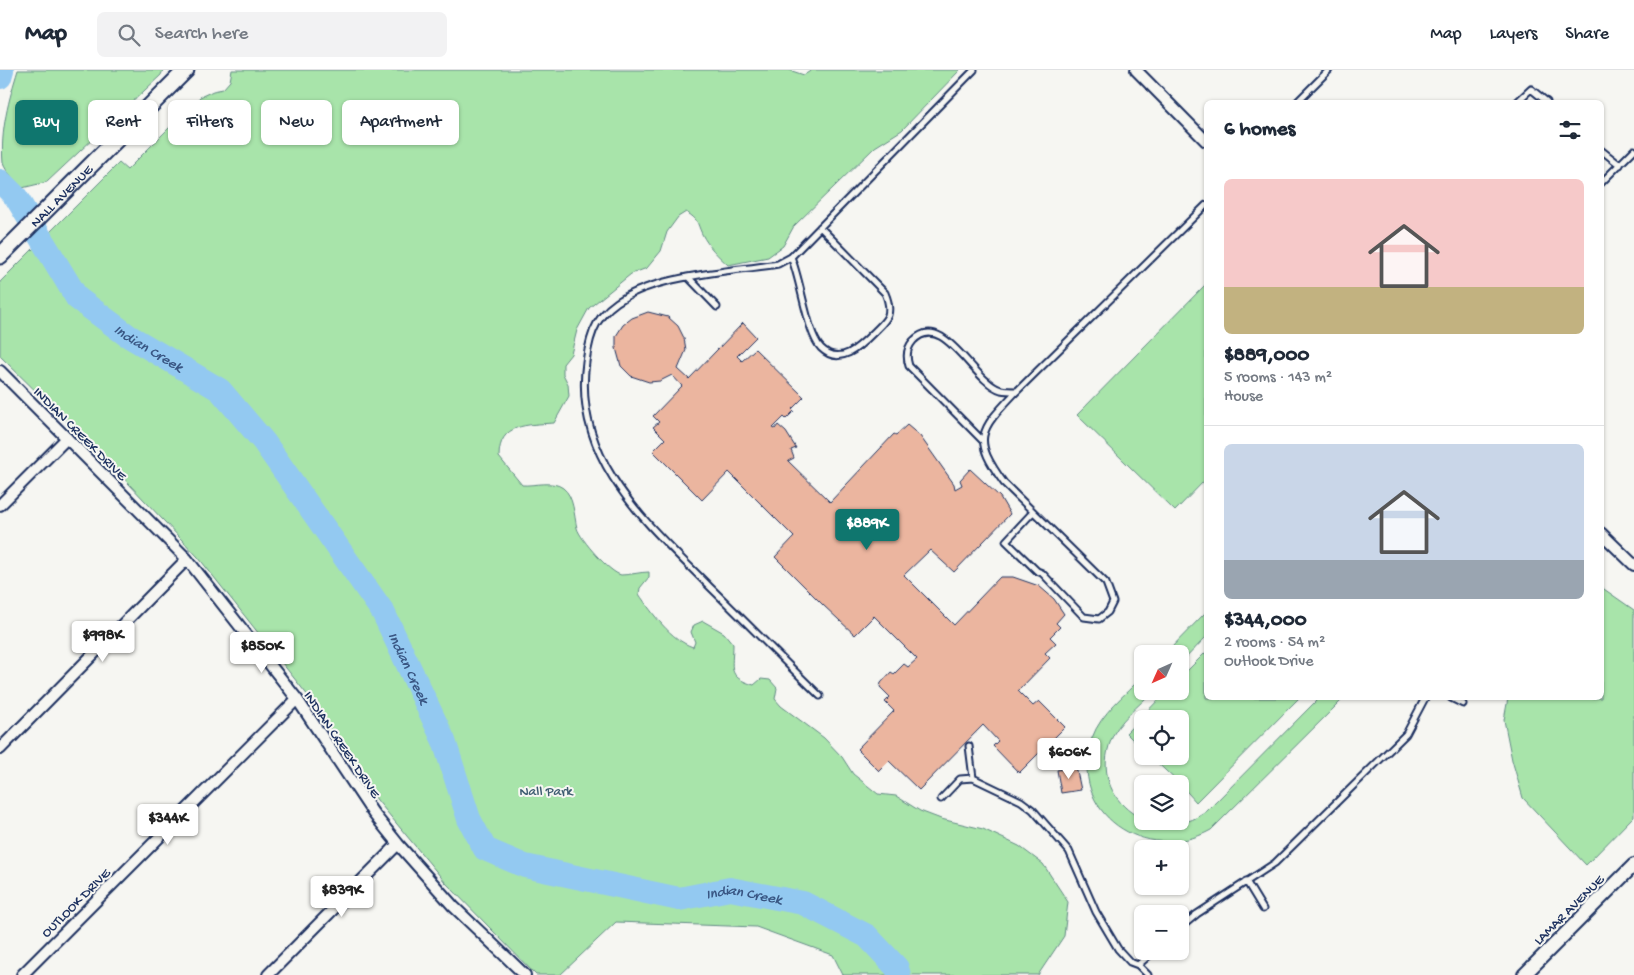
<!DOCTYPE html>
<html lang="en">
<head>
<meta charset="utf-8">
<style>
  :root { --surface:#fff; --page:#f2f2f3; --text:#1f2937; --muted:#747a83; --line:#e0e1e3; --accent:#0f766e }
  body { margin:0; font-family:"Gochi Hand",sans-serif; background:var(--page); color:var(--text); height:100vh; display:flex; flex-direction:column; font-size:19px; white-space:nowrap }
  * { box-sizing:border-box; margin:0 }
  p { font-size:16px; color:var(--muted) }
  .icon { flex:none; width:28px; height:28px; fill:none; stroke:currentColor; stroke-width:2; stroke-linecap:round; stroke-linejoin:round }
  .map { position:relative; flex:1; overflow:hidden }
  .side { position:absolute; left:1204px; top:30px; width:400px; height:600px; display:flex; flex-direction:column; background:var(--surface); border-radius:8px; box-shadow:0 1px 4px #0004 }
  .side>* { flex:none }
  .banner { position:absolute; left:15px; top:30px; width:475px; height:45px; display:flex; gap:10px }
  .needle { width:32px; rotate:225deg }
  .controls { position:absolute; left:1134px; top:575px; display:grid; gap:10px }
  .controls a { display:grid; place-items:center; width:55px; height:55px; border-radius:8px; background:var(--surface); box-shadow:0 1px 4px #0004; font-size:25px }
  .price { position:absolute; translate:-50% -42px; padding:0 11px; border-radius:5px; background:#fff; color:#222; font-size:16px; line-height:32px; filter:drop-shadow(0 1px 2px #0008) }
  .price::after { content:''; position:absolute; left:50%; top:30px; width:15px; height:11px; margin-left:-8px; background:inherit; clip-path:polygon(0 0,100% 0,50% 100%) }
  .price.selected { background:var(--accent); color:#fff }
  ul { padding:0; list-style:none }
  li { display:grid; align-content:center; gap:10px; height:265px; padding:0 20px }
  li+li { border-top:1px solid var(--line) }
  li span { display:grid; place-items:center; height:155px; border-radius:8px; color:#555 }
  li>.icon { margin-inline-start:auto }
  span .icon { width:90px; height:90px; fill:#fffc; stroke-width:1 }
  li b { font-size:21px }
  h2 { display:flex; justify-content:space-between; align-items:center; height:60px; padding:0 20px; font-size:21px }
  .chip { padding:0 18px; border-radius:8px; background:var(--surface); box-shadow:0 1px 4px #0004; font-size:18px; line-height:45px }
  .chip.selected { background:var(--accent); color:#fff }
  header { display:flex; align-items:center; gap:30px; box-sizing:border-box; height:70px; padding:0 25px; background:var(--surface); border-bottom:1px solid var(--line) }
  header strong { font-size:24px }
  nav { display:flex; gap:28px; margin-inline-start:auto; font-size:18px }
  .search { width:350px; height:45px; background:var(--page); display:flex; align-items:center; gap:12px; box-sizing:border-box; padding:0 18px; border-radius:8px; color:var(--muted); font-size:19px }
  .map>svg:first-child { display:block }
  .green { fill:#a8e4aa; stroke:#628a84 }
  .lines { fill:none; stroke-linecap:round; stroke-linejoin:round }
  .river { stroke:#93c9f1; stroke-width:24 }
  .building { fill:#ebb59f; stroke:#1b2f5e }
  .service-casing { stroke:#1b2f5e; stroke-width:9 }
  .minor-casing { stroke:#1b2f5e; stroke-width:14 }
  .tertiary-casing { stroke:#1b2f5e; stroke-width:16 }
  .secondary-casing { stroke:#1b2f5e; stroke-width:19 }
  .service { stroke:#f6f6f2; stroke-width:5 }
  .minor { stroke:#f6f6f2; stroke-width:10 }
  .tertiary { stroke:#f6f6f2; stroke-width:12 }
  .secondary { stroke:#f6f6f2; stroke-width:15 }
  .labels { text-anchor:middle; stroke-width:4; stroke-linejoin:round; paint-order:stroke }
  .street-label { font-size:14px; fill:#1b2f5e; stroke:#f6f6f2 }
  .park-label { font-size:14px; fill:#3e5c71; stroke:#f6f6f2 }
  .water-label { font-size:15px; font-style:italic; fill:#395683; stroke:#f6f6f2 }
</style>
</head>
<body>
<header>
<strong>Map</strong>
<div class="search"><svg class="icon" aria-label="search" viewBox="0 0 24 24"><circle cx="10" cy="10" r="6"/><path d="M15 15l6 6"/></svg>Search here</div>
<nav><a>Map</a><a>Layers</a><a>Share</a></nav>
</header>
<div class="map">
<svg width="1634" height="905" viewBox="0 0 1634 905">
  <rect width="100%" height="100%" fill="#f6f6f2"/>
  <filter id="ink" filterUnits="userSpaceOnUse"><feTurbulence type="fractalNoise" baseFrequency=".02" numOctaves="2"/><feDisplacementMap in="SourceGraphic" scale="10" xChannelSelector="R" yChannelSelector="G"/><feConvolveMatrix kernelMatrix="1 2 1 2 8 2 1 2 1" color-interpolation-filters="sRGB"/></filter>
  <g filter="url(#ink)">
    <path class="green" d="M18 0H163L161 5 47 112 22 118C16 111 5 101 3 93 0 61 9 29 18 0Z
      M232 0H789L804 5 812 0H960L902 60 875 77 794 156 783 176 768 187 728 195C718 186 708 176 702 164 696 151 699 150 686 142L678 147 667 162 661 181 647 198 631 204 589 238 577 260 571 284 563 294V304L568 314 569 326 554 353C527 355 499 353 499 387L522 415C534 416 553 410 563 418 574 426 574 446 577 458 580 469 610 503 621 505 630 505 640 502 649 502V507L640 518 639 524C652 543 671 570 693 577L695 572 691 562 694 555 703 551 724 563 733 574C733 598 726 607 754 615L761 609 770 610 777 618 775 629 781 636 824 668 842 687 853 704 878 724 896 726 920 741 941 749 983 759 1019 776 1043 794 1068 832 1064 866 1038 905H843L833 885 756 857 616 852 560 905H536L445 812 377 730 309 627 198 487 111 395 0 286V212L119 93 127 100 200 27 213 21 223 19 230 11Z
      M1206 214V409L1175 441 1077 345Z
      M1601 517 1634 540V746L1586 795 1523 728 1512 690 1504 650 1508 628H1601Z
      M1206 542V567L1180 594V584H1165Z
      M1206 582V628H1299L1196 732 1180 714 1150 686H1180V649H1142V679L1126 663 1167 621H1180V608Z
      M1142 607V621H1153C1139 636 1118 651 1111 670 1087 730 1157 779 1207 741L1319 628H1344L1211 760C1146 796 1066 743 1092 668 1101 643 1125 625 1142 607Z"/>
    <g class="lines">
      <g class="river">
        <path d="M0 7 2 0"/>
        <path id="s1" d="M0 111 16 127 77 228 127 265 220 320 264 372 383 542 444 671 469 749 485 779 525 796 679 829 730 819 803 833 867 866 897 898 899 905"/>
      </g>
    </g>
    <path class="building" d="M648 242 668 247 678 256 684 268 686 280 678 299 689 309 743 253 756 267 737 286 742 291 755 279 804 327 792 339 794 341 786 349 784 347 773 358 775 359 778 355 786 362 796 378 791 380 794 388 788 391 830 432 894 364 896 365 907 355 920 366 954 414 955 419 962 415 960 410 970 399 1000 427 1010 444 954 502 930 480 904 505 954 555 1000 507H1013L1039 516 1054 529 1064 544 1056 553 1060 557 1050 567 1056 573 1045 583 1050 588 1018 621 1033 636 1039 631 1065 657 1019 703 993 676 998 671 983 655 919 720 889 691 879 701 857 679 894 641 885 632 890 627 880 617 881 613 891 602 894 604 904 594 908 597 917 589 874 546 855 565 823 535 775 487 794 467 729 402 702 430 653 381 665 369 653 357 659 352 653 346 682 316 672 305 660 311 649 312 631 306 621 296 616 278V266L623 255 632 248Z
      M1076 697 1081 720 1061 723 1057 700Z"/>
    <g class="lines">
      <g class="service-casing">
        <path id="service" d="M1297 32 1329 0
          M1517 32 1531 19 1547 32
          M1601 80 1620 95
          M1601 113 1634 80
          M791 187C801 210 807 264 821 278 841 298 862 274 876 260 880 256 886 251 888 245 890 238 888 230 885 223L820 157
          M689 208 717 237
          M983 371 909 296C906 287 906 279 913 271 943 239 973 312 1001 320 1006 321 1012 321 1017 321
          M1033 442 1006 471 1037 501 1042 503 1084 547 1099 549 1108 542 1113 532 1106 513 1004 413C972 369 979 361 1014 324L1206 135
          M820 626C783 590 747 553 710 517 648 454 572 390 586 292 590 260 598 242 627 226 665 205 734 201 778 194L791 187 974 0
          M1451 628 1463 634
          M969 676 973 708 1021 731 1033 740 1069 781 1096 842 1118 879 1130 892 1138 895
          M941 729 960 709 973 708
          M1246 811 1263 839
          M1180 858 1197 844 1275 793 1406 664 1425 628
          M1148 905 1138 895 1154 881"/>
      </g>
      <g class="minor-casing">
        <path id="minor" d="M1136 0 1206 71
          M0 301 187 489 297 629 373 743 398 774 453 836 525 905
          M0 435 67 368
          M1601 463 1634 495
          M0 679 187 489
          M22 905 297 629
          M268 905 398 774"/>
      </g>
      <g class="tertiary-casing">
        <path id="tertiary" d="M1524 905 1634 795"/>
      </g>
      <g class="secondary-casing">
        <g id="secondary">
          <path id="s2" d="M0 186 186 0"/>
        </g>
      </g>
      <use href="#service" class="service"/>
      <use href="#minor" class="minor"/>
      <use href="#tertiary" class="tertiary"/>
      <use href="#secondary" class="secondary"/>
    </g>
  </g>
  <g class="labels">
    <g class="street-label">
      <text dy="5" stroke="none"><textPath href="#s2" startOffset="86">NALL AVENUE</textPath></text>
      <text transform="translate(81 363) rotate(45)" y="5">INDIAN CREEK DRIVE</text>
      <text transform="translate(343 674) rotate(56)" y="5">INDIAN CREEK DRIVE</text>
      <text transform="translate(75 832) rotate(-45)" y="5">OUTLOOK DRIVE</text>
      <text transform="translate(1568 839) rotate(-45)" y="5">LAMAR AVENUE</text>
    </g>
    <g class="park-label">
      <text x="546" y="725">Nall Park</text>
    </g>
    <g class="water-label">
      <text dy="5" stroke="none"><textPath href="#s1" startOffset="228">Indian Creek</textPath></text>
      <text dy="5" stroke="none"><textPath href="#s1" startOffset="648">Indian Creek</textPath></text>
      <text dy="5" stroke="none"><textPath href="#s1" startOffset="1112">Indian Creek</textPath></text>
    </g>
  </g>
</svg>
<div class="controls">
<a><svg class="needle" viewBox="-14 -14 28 28"><path d="M0-13l5 13h-10z" fill="#e53935"/><path d="M0 13l5-13h-10z" fill="#747a83"/></svg></a>
<a><svg class="icon" aria-label="locate" viewBox="0 0 24 24"><circle cx="12" cy="12" r="6"/><path d="M12 2v4M12 18v4M2 12h4M18 12h4"/></svg></a>
<a><svg class="icon" aria-label="layers" viewBox="0 0 24 24"><path d="M12 4l9 5-9 5-9-5zM3 14l9 5 9-5"/></svg></a>
<a>+</a>
<a>−</a>
</div>
<b class="price selected" style="left:867px;top:481px">$889K</b>
<b class="price" style="left:103px;top:593px">$998K</b>
<b class="price" style="left:262px;top:604px">$850K</b>
<b class="price" style="left:1069px;top:710px">$606K</b>
<b class="price" style="left:168px;top:776px">$344K</b>
<b class="price" style="left:342px;top:848px">$839K</b>
<div class="banner">
<a class="chip selected">Buy</a>
<a class="chip">Rent</a>
<a class="chip">Filters</a>
<a class="chip">New</a>
<a class="chip">Apartment</a>
</div>
<section class="side">
<h2>6 homes<svg class="icon" aria-label="filters" viewBox="0 0 24 24"><path d="M4 7h16M4 17h16"/><circle cx="9" cy="7" r="2"/><circle cx="15" cy="17" r="2"/></svg></h2>
<ul>
<li><span style="background:linear-gradient(#f6c9c9 70%,#c2b280 0)"><svg class="icon" aria-label="home" viewBox="0 0 24 24"><path d="M3 11l9-7 9 7M6 9v11h12V9"/></svg></span><div><b>$889,000</b><p>5 rooms · 143 m²</p><p>House</p></div></li>
<li><span style="background:linear-gradient(#c9d6e8 75%,#9aa5b1 0)"><svg class="icon" aria-label="home" viewBox="0 0 24 24"><path d="M3 11l9-7 9 7M6 9v11h12V9"/></svg></span><div><b>$344,000</b><p>2 rooms · 54 m²</p><p>Outlook Drive</p></div></li>
</ul>
</section>
</div>
</body>
</html>
